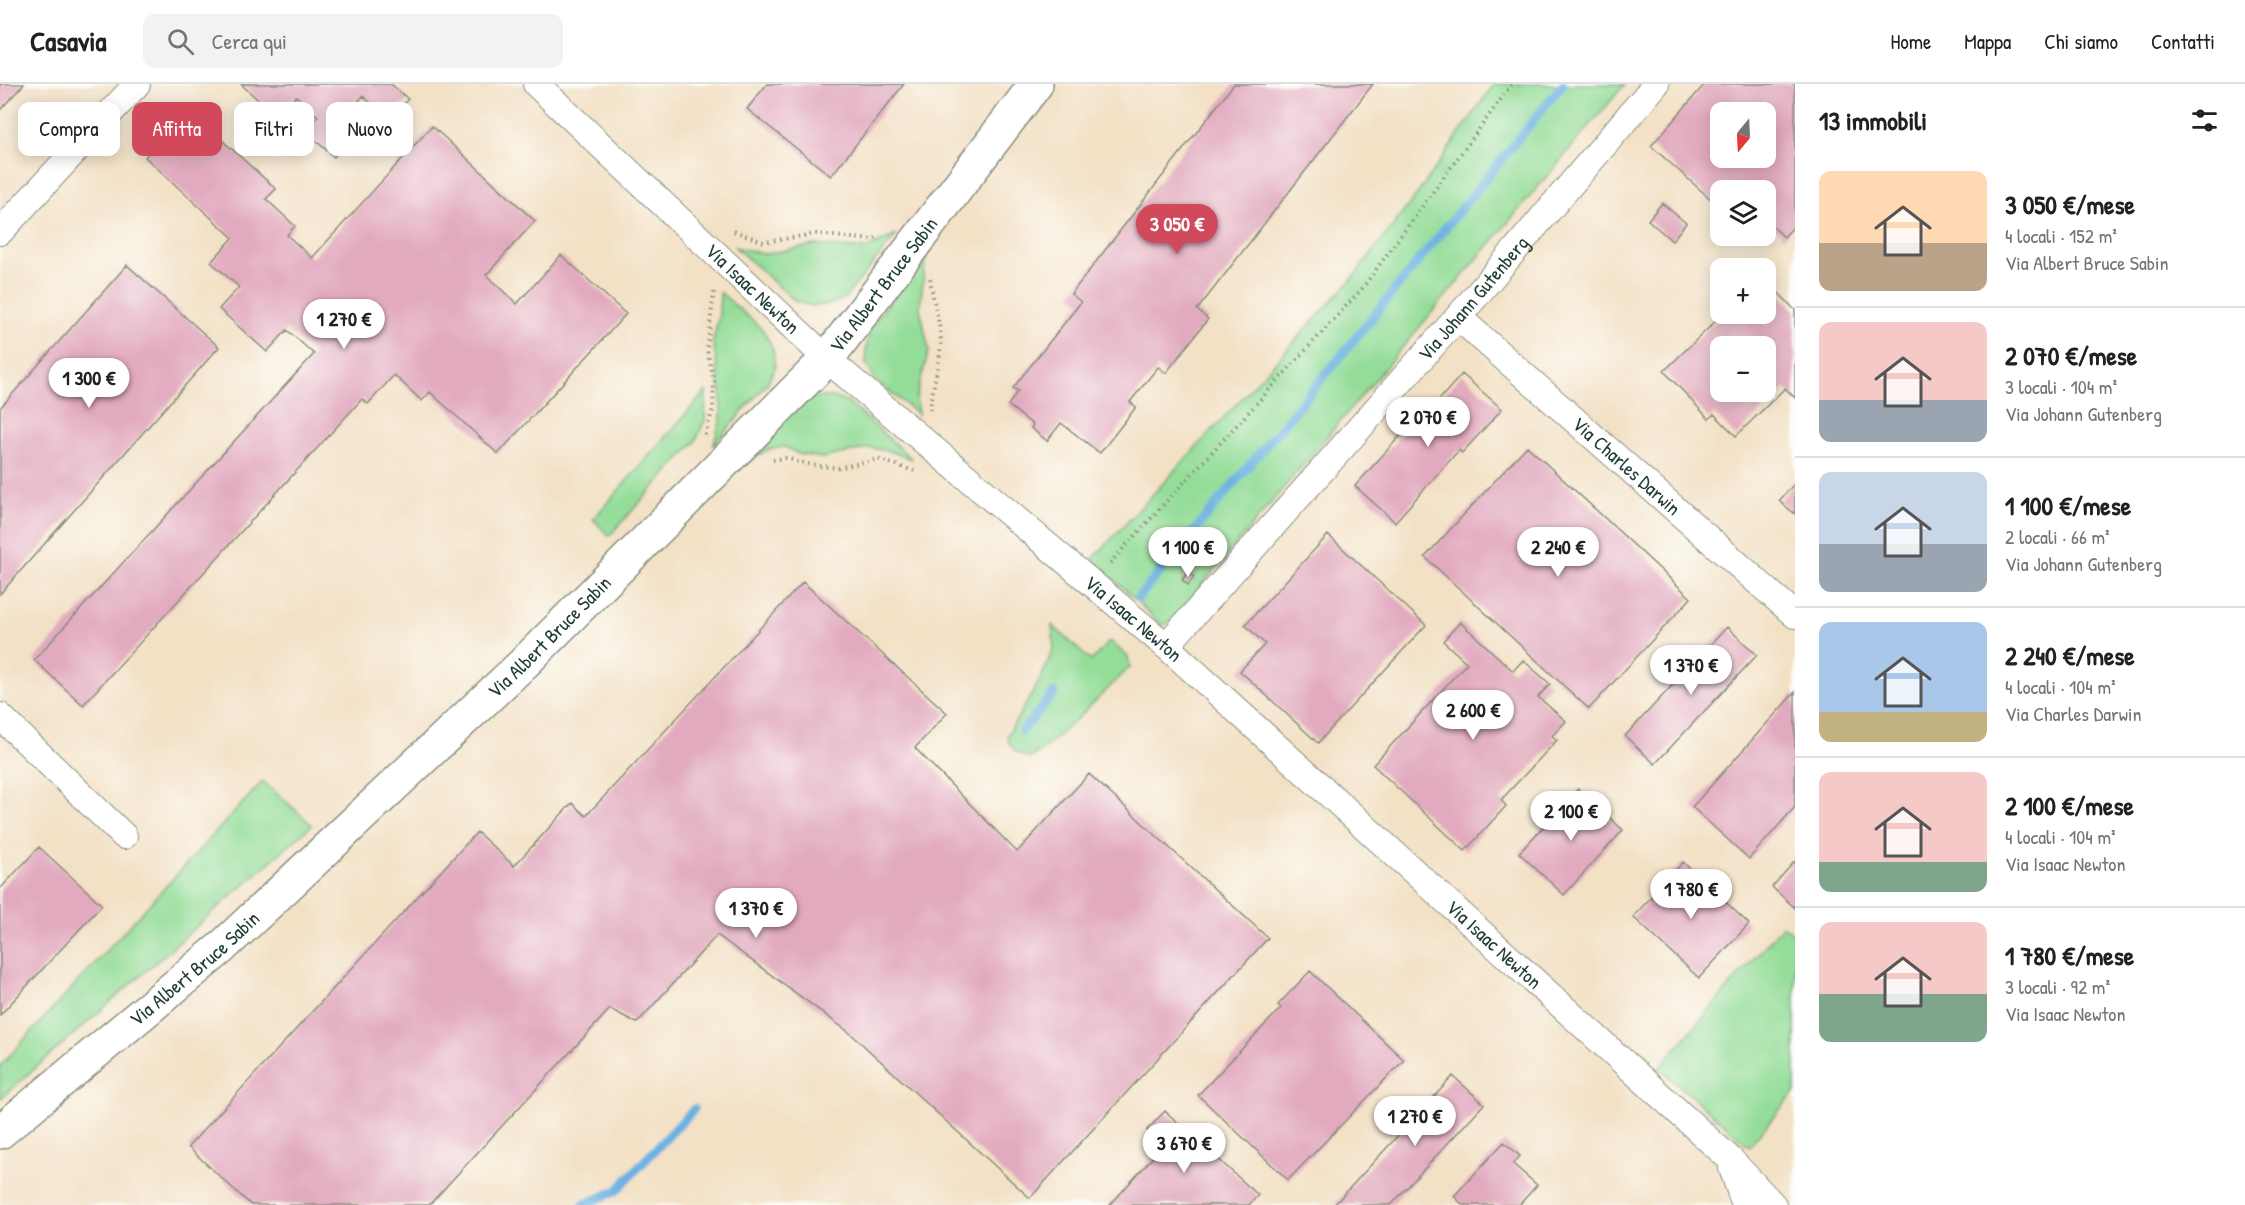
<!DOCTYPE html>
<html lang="it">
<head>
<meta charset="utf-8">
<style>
  :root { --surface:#fff; --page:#f2f2f2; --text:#202124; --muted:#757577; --line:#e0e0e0; --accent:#d1495b }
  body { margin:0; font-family:"Patrick Hand",sans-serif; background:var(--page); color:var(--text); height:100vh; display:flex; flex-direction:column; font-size:22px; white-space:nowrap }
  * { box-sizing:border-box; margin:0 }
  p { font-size:20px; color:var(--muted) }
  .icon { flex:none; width:33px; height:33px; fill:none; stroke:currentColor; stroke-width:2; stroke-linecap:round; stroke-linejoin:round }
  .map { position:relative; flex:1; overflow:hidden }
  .drawer { display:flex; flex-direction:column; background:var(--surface); width:450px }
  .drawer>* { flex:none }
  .banner { position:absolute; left:18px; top:18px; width:570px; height:54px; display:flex; gap:12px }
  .needle { width:39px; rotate:198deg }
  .buttons { position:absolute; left:1710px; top:18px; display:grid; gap:12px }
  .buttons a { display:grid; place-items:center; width:66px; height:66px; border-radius:12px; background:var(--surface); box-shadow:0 3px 15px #0003; font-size:30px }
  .price { position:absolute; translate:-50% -51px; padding:0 14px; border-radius:21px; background:#fff; color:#222; font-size:20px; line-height:39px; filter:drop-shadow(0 2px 3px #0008) }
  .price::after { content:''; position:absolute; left:50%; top:36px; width:18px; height:14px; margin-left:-9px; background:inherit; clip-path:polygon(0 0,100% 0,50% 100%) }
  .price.active { background:var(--accent); color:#fff }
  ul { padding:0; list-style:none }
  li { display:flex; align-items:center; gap:18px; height:150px; padding:0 24px }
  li+li { border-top:2px solid var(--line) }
  li span { display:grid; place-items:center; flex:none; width:168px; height:120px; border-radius:12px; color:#555 }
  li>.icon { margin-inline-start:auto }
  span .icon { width:72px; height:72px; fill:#fffc; stroke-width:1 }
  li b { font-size:26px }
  h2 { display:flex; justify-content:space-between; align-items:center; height:72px; padding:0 24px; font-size:26px }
  .tag { padding:0 21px; border-radius:12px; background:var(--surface); box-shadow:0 3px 15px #0003; font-size:21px; line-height:54px }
  .tag.active { background:var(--accent); color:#fff }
  header { display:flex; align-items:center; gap:36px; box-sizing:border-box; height:84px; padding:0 30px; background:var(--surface); border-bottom:2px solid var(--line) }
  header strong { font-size:28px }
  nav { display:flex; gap:33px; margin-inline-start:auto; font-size:21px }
  .search { width:420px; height:54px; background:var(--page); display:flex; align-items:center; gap:15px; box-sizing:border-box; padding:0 21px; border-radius:12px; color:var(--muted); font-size:22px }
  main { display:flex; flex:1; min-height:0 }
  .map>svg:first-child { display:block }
  .green { fill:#94dd99; stroke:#5a8d66; stroke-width:1.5 }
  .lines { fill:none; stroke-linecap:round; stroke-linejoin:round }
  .stream { stroke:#6bb1e1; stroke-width:9 }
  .building { fill:#e2aabf; fill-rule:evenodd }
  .minor-casing { stroke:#898f7d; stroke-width:28 }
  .tertiary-casing { stroke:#898f7d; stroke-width:36 }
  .path { stroke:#898f7d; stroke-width:4; stroke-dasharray:1.5 4.5; stroke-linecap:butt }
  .minor { stroke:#fff; stroke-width:26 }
  .tertiary { stroke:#fff; stroke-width:33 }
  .labels { text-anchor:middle; stroke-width:6; stroke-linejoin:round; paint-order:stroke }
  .street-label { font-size:20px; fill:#1f3d34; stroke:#fdfcf7 }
</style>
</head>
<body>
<header>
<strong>Casavia</strong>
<div class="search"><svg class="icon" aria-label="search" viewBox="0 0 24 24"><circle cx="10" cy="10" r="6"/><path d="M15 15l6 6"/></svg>Cerca qui</div>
<nav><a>Home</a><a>Mappa</a><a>Chi siamo</a><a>Contatti</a></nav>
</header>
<main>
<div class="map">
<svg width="1795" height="1121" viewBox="0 0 1795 1121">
  <rect width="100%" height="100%" fill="#fdfcf7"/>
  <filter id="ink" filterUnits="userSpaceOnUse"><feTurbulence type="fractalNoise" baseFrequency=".0167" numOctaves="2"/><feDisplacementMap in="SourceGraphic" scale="12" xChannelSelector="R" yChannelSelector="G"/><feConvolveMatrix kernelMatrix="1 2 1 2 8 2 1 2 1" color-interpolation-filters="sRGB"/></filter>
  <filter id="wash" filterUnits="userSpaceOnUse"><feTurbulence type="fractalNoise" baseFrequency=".008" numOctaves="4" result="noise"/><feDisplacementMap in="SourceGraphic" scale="24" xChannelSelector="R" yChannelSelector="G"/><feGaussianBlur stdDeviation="1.35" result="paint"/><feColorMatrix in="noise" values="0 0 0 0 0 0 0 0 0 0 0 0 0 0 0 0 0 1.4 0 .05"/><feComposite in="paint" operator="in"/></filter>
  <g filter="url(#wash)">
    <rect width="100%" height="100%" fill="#f3e1c6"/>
    <path class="green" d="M1494 0H1625L1172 536 1162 542 1093 475 1352 195 1418 109Z
      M897 150 846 213 832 220 811 222 795 217 735 163 766 170 814 161 866 165Z
      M926 170 920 225 929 266 916 314 918 330 875 296 866 279V265L870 244Z
      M720 208 763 246 773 265 775 283 768 298 713 362 721 335V309L713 258 719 230Z
      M706 307 705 336 695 358 609 452 593 435Z
      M814 313H833L849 319 912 375 889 367 870 364 821 374 798 370 785 363 767 366 747 378 792 326Z
      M1052 541 1091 577 1110 557 1128 573 1130 583 1080 632 1041 667 1030 674C1019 671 1009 664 1007 652L1040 596 1054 564Z
      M263 697 312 741 0 1015V982Z
      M1783 841 1795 851V1008L1749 1062 1659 984Z"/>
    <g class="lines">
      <path class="stream" d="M1138 514 1336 278 1563 0
        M1022 647 1054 609
        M583 1121 616 1107 694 1025"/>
    </g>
    <g id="blocks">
      <path class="building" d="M0 0H24L0 26Z
        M241 0H391L408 15 389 36 363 12 354 23 368 37 334 73 304 46 318 32 296 12 277 33Z
        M767 0H904L831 92 747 25Z
        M1234 0H1373L1197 226 1208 235 1166 289 1158 283 1130 318 1136 323 1100 369 1061 339 1047 357 1031 344 1033 341 1008 321 1018 307 1013 304 1081 218 1071 210Z
        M1705 0H1795V141L1784 153 1766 136V106H1732L1727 103 1724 106H1720V110L1714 118 1651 62ZM1720 28H1766V74H1720Z
        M184 22 276 105 266 115 295 142 287 151 312 174 432 42 535 137 486 191 517 220 561 171 626 230 498 370 430 308 422 317 394 291 368 320 362 315 83 621 34 576 314 270 287 246 267 268 219 225 239 203 211 178 233 154 145 73 171 44 167 41Z
        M1662 119 1686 139 1672 157 1648 136Z
        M127 181 219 263 0 510V324Z
        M1766 196 1795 226V314L1785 304 1736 352 1714 330 1709 335 1664 287 1723 230H1766ZM1720 262H1766V308H1720Z
        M1462 290 1502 325 1462 369 1459 366 1395 438 1355 402 1419 331 1423 334Z
        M1527 362 1691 514 1589 625 1425 473Z
        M1795 399V430L1779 417Z
        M1328 451 1426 541 1318 659 1240 587 1265 560 1245 541Z
        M1188 488 1194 493 1188 501 1182 496Z
        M803 498 947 629 915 664 1017 768 1089 690 1268 854 1030 1114 850 949 717 851 637 939 610 925 429 1121H251L188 1063 477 748 514 782 572 719 586 732Z
        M1460 538 1513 587 1523 576 1550 600 1538 613 1566 637 1552 652 1557 656 1501 716 1506 722 1465 767 1373 681 1467 579 1443 557Z
        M1727 543 1757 571 1655 680 1625 652Z
        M1795 608V723L1749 775 1692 723Z
        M1578 705 1623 746 1564 811 1519 769Z
        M39 763 102 821 0 931V805Z
        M1795 777V824L1772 803Z
        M1683 778 1749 840 1699 894 1633 833Z
        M1310 887 1404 976 1288 1096 1198 1011 1281 924 1278 921Z
        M1453 992 1484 1020 1391 1121H1334Z
        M1165 1027 1258 1111 1249 1121H1110L1164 1061 1147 1046Z
        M1504 1058 1520 1072 1513 1080 1537 1101 1519 1121H1463L1454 1112Z"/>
    </g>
  </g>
  <g filter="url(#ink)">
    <use href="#blocks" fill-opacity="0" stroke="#898f7d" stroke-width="1.5"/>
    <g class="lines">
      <g class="minor-casing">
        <g id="minor">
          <path id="s1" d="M536 0 827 275 1166 562 1730 1075 1773 1121"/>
          <path d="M0 148 137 0"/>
          <path id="s2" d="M1458 233 1795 531"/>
          <path id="s3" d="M1166 562 1458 233 1656 0"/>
          <path d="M0 632 124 752"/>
          <path d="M1732 1084 1745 1121"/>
        </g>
      </g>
      <g class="tertiary-casing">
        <g id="tertiary">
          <path id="s4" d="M0 1048 221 864 524 579 827 275 1036 0"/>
        </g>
      </g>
      <path class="path" d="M734 147 764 158 816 150 872 156 879 152
        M930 326C932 304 939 283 941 261 942 242 931 213 930 191
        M705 351 713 325 714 296 707 266 714 208
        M773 376 785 374 812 381 838 384 878 375 914 387
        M1110 479 1361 206 1512 0"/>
      <use href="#minor" class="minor"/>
      <use href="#tertiary" class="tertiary"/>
    </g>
  </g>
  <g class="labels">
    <g class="street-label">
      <text dy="7" stroke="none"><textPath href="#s4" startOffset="1226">Via Albert Bruce Sabin</textPath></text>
      <text dy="7" stroke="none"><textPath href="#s1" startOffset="298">Via Isaac Newton</textPath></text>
      <text dy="7" stroke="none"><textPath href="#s3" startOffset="464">Via Johann Gutenberg</textPath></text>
      <text dy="7" stroke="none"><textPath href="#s2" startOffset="225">Via Charles Darwin</textPath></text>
      <text dy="7" stroke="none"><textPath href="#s1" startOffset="802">Via Isaac Newton</textPath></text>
      <text dy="7" stroke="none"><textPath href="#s4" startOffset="740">Via Albert Bruce Sabin</textPath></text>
      <text dy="7" stroke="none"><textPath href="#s1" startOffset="1288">Via Isaac Newton</textPath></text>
      <text dy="7" stroke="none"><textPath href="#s4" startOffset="254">Via Albert Bruce Sabin</textPath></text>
    </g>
  </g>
</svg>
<div class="buttons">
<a><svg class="needle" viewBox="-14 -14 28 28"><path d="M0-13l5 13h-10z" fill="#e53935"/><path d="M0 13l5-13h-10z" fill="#757577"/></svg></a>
<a><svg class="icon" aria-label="layers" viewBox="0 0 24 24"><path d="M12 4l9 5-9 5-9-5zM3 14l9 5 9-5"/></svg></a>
<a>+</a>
<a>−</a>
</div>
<b class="price active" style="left:1177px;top:171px">3 050 €</b>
<b class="price" style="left:344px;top:266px">1 270 €</b>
<b class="price" style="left:89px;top:325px">1 300 €</b>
<b class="price" style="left:1428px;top:364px">2 070 €</b>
<b class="price" style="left:1188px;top:494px">1 100 €</b>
<b class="price" style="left:1558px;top:494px">2 240 €</b>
<b class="price" style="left:1691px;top:612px">1 370 €</b>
<b class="price" style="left:1473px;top:657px">2 600 €</b>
<b class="price" style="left:1571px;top:758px">2 100 €</b>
<b class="price" style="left:1691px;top:836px">1 780 €</b>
<b class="price" style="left:756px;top:855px">1 370 €</b>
<b class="price" style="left:1415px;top:1063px">1 270 €</b>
<b class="price" style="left:1184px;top:1090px">3 670 €</b>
<div class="banner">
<a class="tag">Compra</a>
<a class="tag active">Affitta</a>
<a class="tag">Filtri</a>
<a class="tag">Nuovo</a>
</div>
</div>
<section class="drawer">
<h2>13 immobili<svg class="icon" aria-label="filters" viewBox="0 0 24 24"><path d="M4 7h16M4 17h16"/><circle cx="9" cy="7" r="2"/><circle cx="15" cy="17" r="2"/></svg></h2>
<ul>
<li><span style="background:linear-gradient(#ffd9b3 60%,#b9a48a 0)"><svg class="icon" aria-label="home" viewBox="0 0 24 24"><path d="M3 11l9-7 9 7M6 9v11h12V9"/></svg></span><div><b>3 050 €/mese</b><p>4 locali · 152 m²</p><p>Via Albert Bruce Sabin</p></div></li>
<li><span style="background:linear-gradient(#f6c9c9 65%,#9aa5b1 0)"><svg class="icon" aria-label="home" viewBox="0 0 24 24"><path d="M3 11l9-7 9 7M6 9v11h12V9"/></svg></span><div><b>2 070 €/mese</b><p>3 locali · 104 m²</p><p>Via Johann Gutenberg</p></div></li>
<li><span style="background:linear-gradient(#c9d6e8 60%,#9aa5b1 0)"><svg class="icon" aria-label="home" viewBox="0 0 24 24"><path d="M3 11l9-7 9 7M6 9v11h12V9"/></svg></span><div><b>1 100 €/mese</b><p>2 locali · 66 m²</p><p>Via Johann Gutenberg</p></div></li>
<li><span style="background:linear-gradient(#a9c7e8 75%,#c2b280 0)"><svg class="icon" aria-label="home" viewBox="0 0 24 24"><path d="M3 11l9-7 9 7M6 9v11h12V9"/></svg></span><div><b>2 240 €/mese</b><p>4 locali · 104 m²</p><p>Via Charles Darwin</p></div></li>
<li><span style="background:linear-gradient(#f6c9c9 75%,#7fa58c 0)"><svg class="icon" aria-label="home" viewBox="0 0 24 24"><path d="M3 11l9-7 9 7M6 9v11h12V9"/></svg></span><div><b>2 100 €/mese</b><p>4 locali · 104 m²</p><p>Via Isaac Newton</p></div></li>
<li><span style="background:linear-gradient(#f6c9c9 60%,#7fa58c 0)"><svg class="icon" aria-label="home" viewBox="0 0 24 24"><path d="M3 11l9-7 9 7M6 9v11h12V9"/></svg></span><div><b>1 780 €/mese</b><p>3 locali · 92 m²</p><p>Via Isaac Newton</p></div></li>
</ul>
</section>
</main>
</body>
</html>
